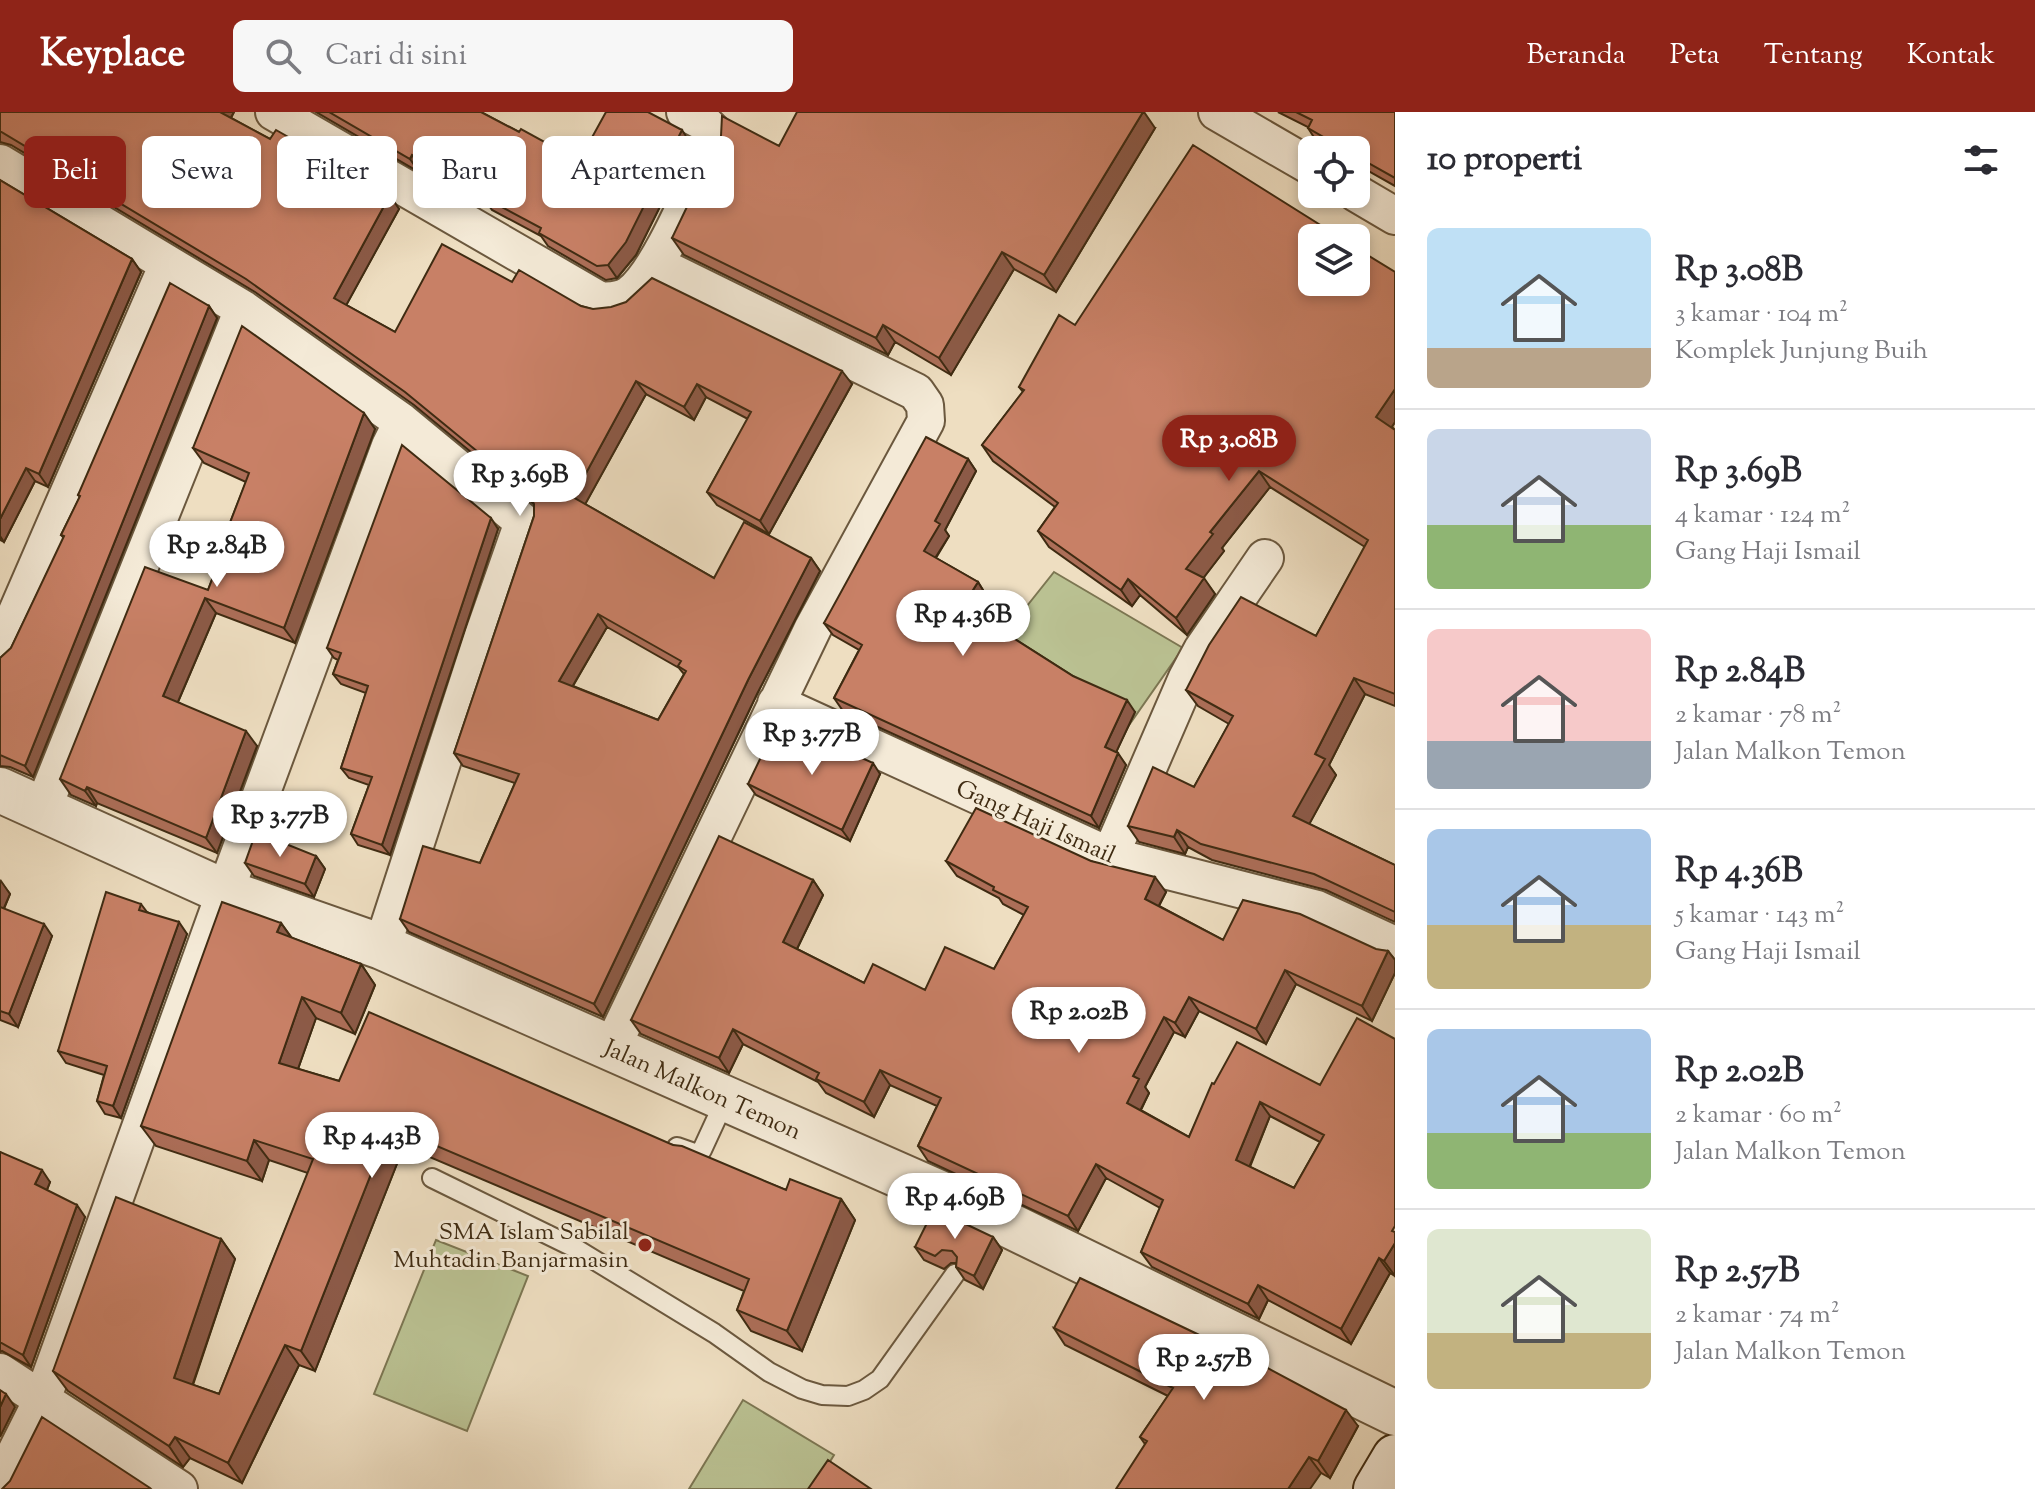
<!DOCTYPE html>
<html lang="id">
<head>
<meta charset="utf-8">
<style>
  :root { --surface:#fff; --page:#f7f7f7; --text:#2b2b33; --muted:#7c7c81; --line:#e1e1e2; --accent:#8f2418 }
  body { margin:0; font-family:"Sorts Mill Goudy",serif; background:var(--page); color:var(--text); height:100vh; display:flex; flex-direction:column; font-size:30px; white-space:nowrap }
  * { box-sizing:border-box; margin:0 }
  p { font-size:26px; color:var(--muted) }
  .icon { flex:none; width:44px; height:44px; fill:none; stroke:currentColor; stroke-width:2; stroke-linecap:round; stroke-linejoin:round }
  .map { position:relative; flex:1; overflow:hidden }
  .side { display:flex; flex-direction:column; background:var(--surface); width:640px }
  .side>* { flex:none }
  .top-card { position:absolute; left:24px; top:24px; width:760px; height:72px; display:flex; gap:16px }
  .tools { position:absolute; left:1298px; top:24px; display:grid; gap:16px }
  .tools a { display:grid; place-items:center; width:72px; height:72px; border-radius:12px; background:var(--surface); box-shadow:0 4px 12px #0003; font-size:40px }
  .price { position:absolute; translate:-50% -68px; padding:0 18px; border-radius:28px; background:#fff; color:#222; font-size:26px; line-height:52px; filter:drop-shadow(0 2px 4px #0008) }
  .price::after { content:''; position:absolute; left:50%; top:48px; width:24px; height:18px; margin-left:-12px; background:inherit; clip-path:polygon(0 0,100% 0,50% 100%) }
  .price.on { background:var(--accent); color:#fff }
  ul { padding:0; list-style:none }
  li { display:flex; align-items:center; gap:24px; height:200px; padding:0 32px }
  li+li { border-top:2px solid var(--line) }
  li span { display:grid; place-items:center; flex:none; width:224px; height:160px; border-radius:12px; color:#555 }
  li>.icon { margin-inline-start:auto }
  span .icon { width:96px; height:96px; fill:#fffc; stroke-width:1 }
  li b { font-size:34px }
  h2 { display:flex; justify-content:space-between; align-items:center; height:96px; padding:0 32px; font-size:34px }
  .pill { padding:0 28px; border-radius:12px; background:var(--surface); box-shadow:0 4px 12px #0003; font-size:28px; line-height:72px }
  .pill.on { background:var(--accent); color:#fff }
  header { display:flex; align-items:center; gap:48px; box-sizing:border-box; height:112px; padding:0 40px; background:var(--accent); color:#fff }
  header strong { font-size:38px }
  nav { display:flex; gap:44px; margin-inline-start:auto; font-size:28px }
  .search { width:560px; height:72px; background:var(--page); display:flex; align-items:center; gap:20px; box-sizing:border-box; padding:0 28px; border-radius:12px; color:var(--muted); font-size:30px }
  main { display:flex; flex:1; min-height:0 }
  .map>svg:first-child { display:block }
  .green { fill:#bac192; stroke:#7c7652; stroke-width:2 }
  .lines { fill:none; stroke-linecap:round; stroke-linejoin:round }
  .service-casing { stroke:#6b583e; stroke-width:22 }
  .minor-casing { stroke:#6b583e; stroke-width:40 }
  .tertiary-casing { stroke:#6b583e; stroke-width:48 }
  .secondary-casing { stroke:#3f2b12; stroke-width:48 }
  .service { stroke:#f4ead7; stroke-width:18 }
  .minor { stroke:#f4ead7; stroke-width:36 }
  .tertiary { stroke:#f4ead7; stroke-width:44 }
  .secondary { stroke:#f4ead7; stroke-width:44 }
  .wall { fill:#ac6e58; stroke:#3f2b12; stroke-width:2; fill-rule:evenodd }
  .shaded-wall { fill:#8c5a47; stroke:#3f2b12; stroke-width:2 }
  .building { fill:#c88066; stroke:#3f2b12; stroke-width:2; fill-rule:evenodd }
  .poi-dot { fill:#8f2418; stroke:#f4ead7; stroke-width:3 }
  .labels { text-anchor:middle; stroke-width:6; stroke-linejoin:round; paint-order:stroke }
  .street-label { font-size:24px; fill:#3f2b12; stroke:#f4ead7 }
  .poi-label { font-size:24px; fill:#3f2b12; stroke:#f4ead7; text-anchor:end }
</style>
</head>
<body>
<header>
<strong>Keyplace</strong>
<div class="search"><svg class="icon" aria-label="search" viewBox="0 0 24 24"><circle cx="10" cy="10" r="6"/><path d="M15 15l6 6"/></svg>Cari di sini</div>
<nav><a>Beranda</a><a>Peta</a><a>Tentang</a><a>Kontak</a></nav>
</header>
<main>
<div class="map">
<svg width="1395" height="1377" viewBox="0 0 1395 1377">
  <rect width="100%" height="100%" fill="#eedec1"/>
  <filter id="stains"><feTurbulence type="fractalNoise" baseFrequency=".0025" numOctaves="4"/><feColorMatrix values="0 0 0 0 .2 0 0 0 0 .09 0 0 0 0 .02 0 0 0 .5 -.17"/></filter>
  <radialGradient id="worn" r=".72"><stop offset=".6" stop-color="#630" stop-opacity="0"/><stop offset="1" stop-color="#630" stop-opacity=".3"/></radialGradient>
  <path class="green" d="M1054 460 1183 536 1127 616 980 553Z
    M436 1128 528 1164 467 1319 374 1282Z
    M743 1288 834 1343 813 1377H689Z"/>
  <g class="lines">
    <g class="service-casing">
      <path id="service" d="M677 1035 697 1042 702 1038 726 986
        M432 1066 573 1135 714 1221 769 1260 802 1277 822 1283 848 1284 864 1278 880 1267 955 1162"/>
    </g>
    <g class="minor-casing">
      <path id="minor" d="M274 0 601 189C611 188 621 189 630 182 660 160 696 68 714 32L713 20 702 9 685 0
        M1217 0 1312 55
        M0 51 243 197 402 310 523 410 483 524 382 835
        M1356 81 1395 104
        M0 539 168 152
        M776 591 1110 744 1317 797 1395 833
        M43 696 243 197
        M1110 744 1187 566 1202 538 1265 446
        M611 937 813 516 926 309 925 293 916 280 655 152
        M0 1260 179 1377
        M0 1372 42 1288 225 780 390 334 402 310"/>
    </g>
    <g class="tertiary-casing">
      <path id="tertiary" d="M0 678 225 780 382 835 980 1099 1395 1301"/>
    </g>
    <g class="secondary-casing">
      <path id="secondary" d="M1376 1377 1395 1345"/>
    </g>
    <use href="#service" class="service"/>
    <use href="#minor" class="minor"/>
    <use href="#tertiary" class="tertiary"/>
    <use href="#secondary" class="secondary"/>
  </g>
  <path class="wall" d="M0 0H234L231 6 399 97 346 193 395 220 512 170 581 194 852 272 769 422 717 393 707 380 748 307 706 285 694 308 646 282 585 392 714 466 811 446 820 459 757 582 603 905 409 820 400 807 480 751 515 671 463 654 454 641 534 404V392L414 293 255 180 11 33 0 30ZM607 515 679 556 684 562 658 608 573 574Z
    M316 0H481L519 20 579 49 691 32 636 143 617 166 606 168 548 134 541 124 492 98 485 88 431 59 430 61 421 56 419 60Z
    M1278 0H1395V74L1356 52V38H1331L1317 30 1308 16V15Z
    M1155 16 1056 180 1014 157 951 263 895 230 888 243 684 143 672 126 779 34Z
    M0 68 132 147 141 160 48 375 35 369 4 430 0 428Z
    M1395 160V310L1392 315 1395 318V594L1365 582 1329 653 1336 663 1309 712 1395 753V810L1326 778 1212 748 1188 735 1185 742 1139 730 1128 714 1194 675 1229 612 1198 594 1186 578 1316 524 1365 435 1270 375 1222 436 1224 439 1203 466 1215 482 1187 523 1140 483 1132 494 1049 435 1038 419 1055 395 993 349 982 333 1023 280 1019 275 1075 213Z
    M209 194 217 206 33 665 10 655 0 654V546L11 536 64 426 61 423 80 385 78 383Z
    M375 317 295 531 216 501 178 590 257 634 217 741 97 691 96 694 71 683 60 667 208 478 231 419 228 416 246 370 204 351 193 336Z
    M968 347 976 359 945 418 949 424 936 446 978 470 986 483 975 502 1073 564 1135 600 1116 640 1126 653 1099 716 843 599 834 586 859 538 833 523 824 511Z
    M498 417 390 743 358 733 351 722 369 673 349 666 341 656 366 581 341 572 333 562 338 548 334 546 327 536Z
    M880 662 850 729 756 683 748 672Z
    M316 744 325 757 314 785 254 764 245 751Z
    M946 749H1091L1166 780 1159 794 1223 828 1388 839 1395 848V861L1372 909 1296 872 1266 932 1199 899 1185 925 1174 920 1145 975 1149 981 1141 998 1189 1025 1214 972 1320 973 1395 1164 1390 1161 1351 1232 1268 1188 1259 1207 1152 1155 1141 1140 1160 1096 1106 1066 1078 1119 928 1049 918 1034 937 994 890 973 874 1005 826 981 818 970 743 932 729 961 641 922 631 908 813 768 823 783 797 837 864 871 925 878 994 857 1024 803 1003 792 999 786 957 764ZM1270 1004 1320 1030 1294 1076 1250 1055Z
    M0 769 10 782 4 797 52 824 18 915 0 908Z
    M141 792 147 800 187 822 121 1006 105 1002 97 989 104 963 66 951 58 939Z
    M281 811 292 826 361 852 375 873 355 922 316 906 298 957 339 969 673 1033 786 1078 841 1087 855 1108 802 1239 751 1219 737 1198 744 1179 404 1034 315 1259 299 1253 242 1371 190 1346 183 1355 68 1279 53 1259 221 1127 235 1147 193 1273 219 1282 308 1061 269 1048 262 1069 156 1034 141 1014Z
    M0 1040 50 1070 47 1078 85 1105 31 1255 2 1239 0 1240Z
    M993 1125 1002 1138 983 1177 965 1168 956 1155 957 1151H951L944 1157 924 1148 915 1135Z
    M1054 1216 1358 1314 1330 1366 1321 1361 1145 1332 1140 1325 1168 1284 1065 1233Z"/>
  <path class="shaded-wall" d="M219 0H234L227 12Z
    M1143 0H1144L1155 16 1056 180 1044 163Z
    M682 18 691 32 636 143 617 166 608 153Z
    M412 43 421 56 419 60 410 47Z
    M422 45 431 59 430 61 421 48Z
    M390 83 399 97 343 199 334 186Z
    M1002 140 1014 157 951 263 939 246Z
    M132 147 141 160 48 375 39 362Z
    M209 194 217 206 33 665 25 654Z
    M883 213 895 230 888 243 876 226Z
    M842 259 852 272 769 422 760 409Z
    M636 269 646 282 582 398 573 385Z
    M697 272 706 285 694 308 684 295Z
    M1395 277V310L1387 322 1376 305Z
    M364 301 375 317 295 531 284 516Z
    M968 347 976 359 945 418 949 424 932 451 924 439 935 409Z
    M26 356 35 369 4 430 0 424V407Z
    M1259 359 1270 375 1222 436 1224 439 1198 473 1186 457 1210 420Z
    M491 406 498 417 390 743 382 733Z
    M811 446 820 459 757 582 603 905 594 892 748 568Z
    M1204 466 1215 482 1187 523 1176 506Z
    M1128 467 1140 483 1132 494 1121 478Z
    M978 470 986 483 972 507 963 494Z
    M205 486 216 501 174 599 163 584Z
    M598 502 607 515 568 582 559 569Z
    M1354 566 1365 582 1329 653 1336 663 1305 720 1293 704 1315 642Z
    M1127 588 1135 600 1113 647 1105 635Z
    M246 619 257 634 217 741 206 726Z
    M1118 641 1126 653 1099 716 1091 704Z
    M873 651 880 662 850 729 842 718Z
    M87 675 97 691 96 694 85 679Z
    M1177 718 1188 735 1185 742 1174 725Z
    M316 744 325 757 314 785 305 772Z
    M1155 765 1166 780 1155 801 1145 787Z
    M813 768 823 783 793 845 783 830Z
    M1 769 10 782 0 805V771Z
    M179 810 187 822 121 1006 113 994Z
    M281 811 295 831 277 820Z
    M44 812 52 824 18 915 9 902Z
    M1388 839 1395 848V861L1372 909 1362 894Z
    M361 852 375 873 355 922 341 901Z
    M1285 858 1296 872 1266 932 1256 917Z
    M302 885 316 906 293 971 279 951Z
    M1189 885 1199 899 1185 925 1175 911Z
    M1164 905 1174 920 1145 975 1149 981 1137 1005 1127 991 1133 964Z
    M733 917 743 932 729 961 719 946Z
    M880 958 890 973 874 1005 864 990Z
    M1260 990 1270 1004 1246 1063 1236 1048Z
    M390 1014 404 1034 315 1259 301 1239Z
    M254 1028 269 1048 262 1069 247 1049Z
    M1096 1052 1106 1066 1078 1119 1068 1104Z
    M42 1058 50 1070 44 1085 35 1072Z
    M841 1087 855 1108 802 1239 787 1219Z
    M77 1093 85 1105 31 1255 23 1243Z
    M993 1125 1002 1138 983 1177 974 1164Z
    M221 1127 235 1147 188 1286 174 1266Z
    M1395 1131V1164L1384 1149Z
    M1379 1146 1390 1161 1351 1232 1341 1217Z
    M1258 1173 1268 1188 1259 1207 1248 1192Z
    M285 1233 299 1253 242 1371 228 1351Z
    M6 1282 15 1295 0 1325V1295Z
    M1346 1298 1358 1314 1330 1366 1318 1349Z
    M175 1325 190 1346 183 1355 169 1334Z
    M1309 1345 1321 1361 1310 1377H1288Z"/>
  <path class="building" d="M0 0H220L270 27 276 18 390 83 334 186 395 220 442 132 512 170 519 158 581 194 593 197 611 195 626 190 652 166 842 259 760 409 707 380 751 300 697 272 684 295 636 269 573 385 714 466 744 410 811 446 748 568 594 892 400 807 423 734 480 751 519 662 454 641 534 404V392L528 381 405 280 246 167 0 19ZM598 502 681 549 678 554 686 559 658 608 559 569Z
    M329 0H481L519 20 521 17 579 49 606 0H648L682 18 626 130 608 153 597 154 539 121 541 116 483 85 486 80 422 45 421 48 412 43 410 47Z
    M797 0H1143L1044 163 1002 140 939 246 883 213 876 226 672 126 721 24 722 4 779 34Z
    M1296 0H1395V66L1356 44V38H1346L1308 16 1312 8Z
    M1193 33 1341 126H1312V170H1356V136L1395 160V277L1376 305 1395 318V582L1354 566 1315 642 1325 647 1293 704 1395 753V800L1314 762 1201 732 1177 718 1174 725 1128 714 1153 655 1194 675 1233 604 1186 578 1209 533 1241 485 1316 524 1368 428 1259 359 1210 420 1213 422 1186 457 1204 466 1176 506 1128 467 1121 478 1038 419 1058 391 982 333 1024 278 1019 275 1059 203 1075 213Z
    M0 68 132 147 39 362 26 356 0 407Z
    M170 171 209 194 25 654 0 643V546L11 536 64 424 61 423 80 384 78 383Z
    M242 214 364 301 284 516 205 486 163 584 246 619 206 726 87 675 85 679 60 667 145 455 208 478 231 417 228 416 249 361 193 336Z
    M926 325 968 347 935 409 940 412 924 439 978 470 963 494 1073 564 1127 588 1105 635 1118 641 1091 704 834 586 862 533 824 511Z
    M402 333 491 406 382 733 351 722 372 665 341 656 368 574 333 562 341 541 327 536Z
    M774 618 810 636 816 625 873 651 842 718 748 672Z
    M976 696 1091 749 1155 765 1145 787 1223 828 1243 788 1300 802 1376 837 1388 839 1362 894 1285 858 1256 917 1189 885 1175 911 1164 905 1133 964 1139 967 1127 991 1189 1025 1212 971 1214 972 1237 930 1320 973 1357 906 1395 927V1114L1392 1119 1395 1120V1131L1384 1149 1379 1146 1341 1217 1258 1173 1248 1192 1141 1140 1163 1088 1096 1052 1068 1104 918 1034 941 986 880 958 864 990 816 967 819 961 733 917 719 946 631 908 719 724 813 768 783 830 864 871 873 852 925 878 945 835 994 857 1028 795 993 778 994 775 946 749ZM1260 990 1324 1023 1294 1076 1236 1048Z
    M256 720 316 744 305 772 245 751Z
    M106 780 141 792 139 798 179 810 113 994 97 989 107 954 58 939Z
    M222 790 281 811 277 820 361 852 341 901 302 885 279 951 339 969 369 900 673 1033 682 1034 786 1078 790 1067 841 1087 787 1219 737 1198 749 1167 390 1014 301 1239 285 1233 228 1351 175 1325 169 1334 53 1259 116 1085 221 1127 174 1266 219 1282 313 1047 254 1028 247 1049 141 1014Z
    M0 795 44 812 9 902 0 899Z
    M0 1040 42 1058 35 1072 77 1093 23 1243 0 1230Z
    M934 1097 993 1125 974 1164 956 1155 957 1145 952 1139 942 1138 935 1144 915 1135Z
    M1080 1166 1258 1251 1346 1298 1318 1349 1309 1345 1288 1377H1116L1147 1329 1140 1325 1173 1276 1054 1216Z
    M0 1278 6 1282 0 1295Z
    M42 1305 150 1376 151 1377H2L10 1369Z
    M828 1348 871 1377H808Z"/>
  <circle class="poi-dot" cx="645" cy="1133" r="8"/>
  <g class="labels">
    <g class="street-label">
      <text transform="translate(1036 709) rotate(24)" y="8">Gang Haji Ismail</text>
      <text transform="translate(703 977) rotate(24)" y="8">Jalan Malkon Temon</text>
    </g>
    <g class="poi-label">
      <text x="629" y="1127">SMA Islam Sabilal<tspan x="629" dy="28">Muhtadin Banjarmasin</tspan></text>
    </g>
  </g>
  <rect width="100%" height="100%" filter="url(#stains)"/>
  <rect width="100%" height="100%" fill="url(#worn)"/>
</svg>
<div class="tools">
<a><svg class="icon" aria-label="locate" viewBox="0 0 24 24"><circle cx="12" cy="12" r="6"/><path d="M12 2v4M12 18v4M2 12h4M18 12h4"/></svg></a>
<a><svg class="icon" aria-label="layers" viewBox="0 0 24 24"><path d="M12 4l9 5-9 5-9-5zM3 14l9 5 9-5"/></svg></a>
</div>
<b class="price on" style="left:1229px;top:371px">Rp 3.08B</b>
<b class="price" style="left:520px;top:406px">Rp 3.69B</b>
<b class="price" style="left:217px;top:477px">Rp 2.84B</b>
<b class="price" style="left:963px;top:546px">Rp 4.36B</b>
<b class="price" style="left:812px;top:665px">Rp 3.77B</b>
<b class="price" style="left:280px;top:747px">Rp 3.77B</b>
<b class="price" style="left:1079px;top:943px">Rp 2.02B</b>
<b class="price" style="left:372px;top:1068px">Rp 4.43B</b>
<b class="price" style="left:955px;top:1129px">Rp 4.69B</b>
<b class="price" style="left:1204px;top:1290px">Rp 2.57B</b>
<div class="top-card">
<a class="pill on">Beli</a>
<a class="pill">Sewa</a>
<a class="pill">Filter</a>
<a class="pill">Baru</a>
<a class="pill">Apartemen</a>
</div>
</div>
<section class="side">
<h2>10 properti<svg class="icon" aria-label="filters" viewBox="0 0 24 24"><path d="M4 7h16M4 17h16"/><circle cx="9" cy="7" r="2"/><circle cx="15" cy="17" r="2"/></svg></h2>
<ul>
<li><span style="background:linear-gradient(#bfe0f5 75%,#b9a48a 0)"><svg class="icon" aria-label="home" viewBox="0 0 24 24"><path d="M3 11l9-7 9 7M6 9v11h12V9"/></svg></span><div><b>Rp 3.08B</b><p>3 kamar · 104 m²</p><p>Komplek Junjung Buih</p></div></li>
<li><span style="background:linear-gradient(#c9d6e8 60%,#8fb573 0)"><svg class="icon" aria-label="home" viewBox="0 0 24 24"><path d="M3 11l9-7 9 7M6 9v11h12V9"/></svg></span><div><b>Rp 3.69B</b><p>4 kamar · 124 m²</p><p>Gang Haji Ismail</p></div></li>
<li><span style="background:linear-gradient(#f6c9c9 70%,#9aa5b1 0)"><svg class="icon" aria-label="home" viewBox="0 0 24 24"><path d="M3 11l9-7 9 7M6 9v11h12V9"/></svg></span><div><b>Rp 2.84B</b><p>2 kamar · 78 m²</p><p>Jalan Malkon Temon</p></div></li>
<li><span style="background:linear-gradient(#a9c7e8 60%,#c2b280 0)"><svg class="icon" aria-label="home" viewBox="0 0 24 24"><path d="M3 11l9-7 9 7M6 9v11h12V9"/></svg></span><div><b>Rp 4.36B</b><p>5 kamar · 143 m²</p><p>Gang Haji Ismail</p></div></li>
<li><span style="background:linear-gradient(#a9c7e8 65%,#8fb573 0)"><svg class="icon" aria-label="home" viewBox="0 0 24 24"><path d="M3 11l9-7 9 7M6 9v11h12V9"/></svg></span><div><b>Rp 2.02B</b><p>2 kamar · 60 m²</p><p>Jalan Malkon Temon</p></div></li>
<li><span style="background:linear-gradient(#dfe7d0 65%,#c2b280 0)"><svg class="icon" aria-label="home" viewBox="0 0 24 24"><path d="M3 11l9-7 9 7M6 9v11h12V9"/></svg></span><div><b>Rp 2.57B</b><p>2 kamar · 74 m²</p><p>Jalan Malkon Temon</p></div></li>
</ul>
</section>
</main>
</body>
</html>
